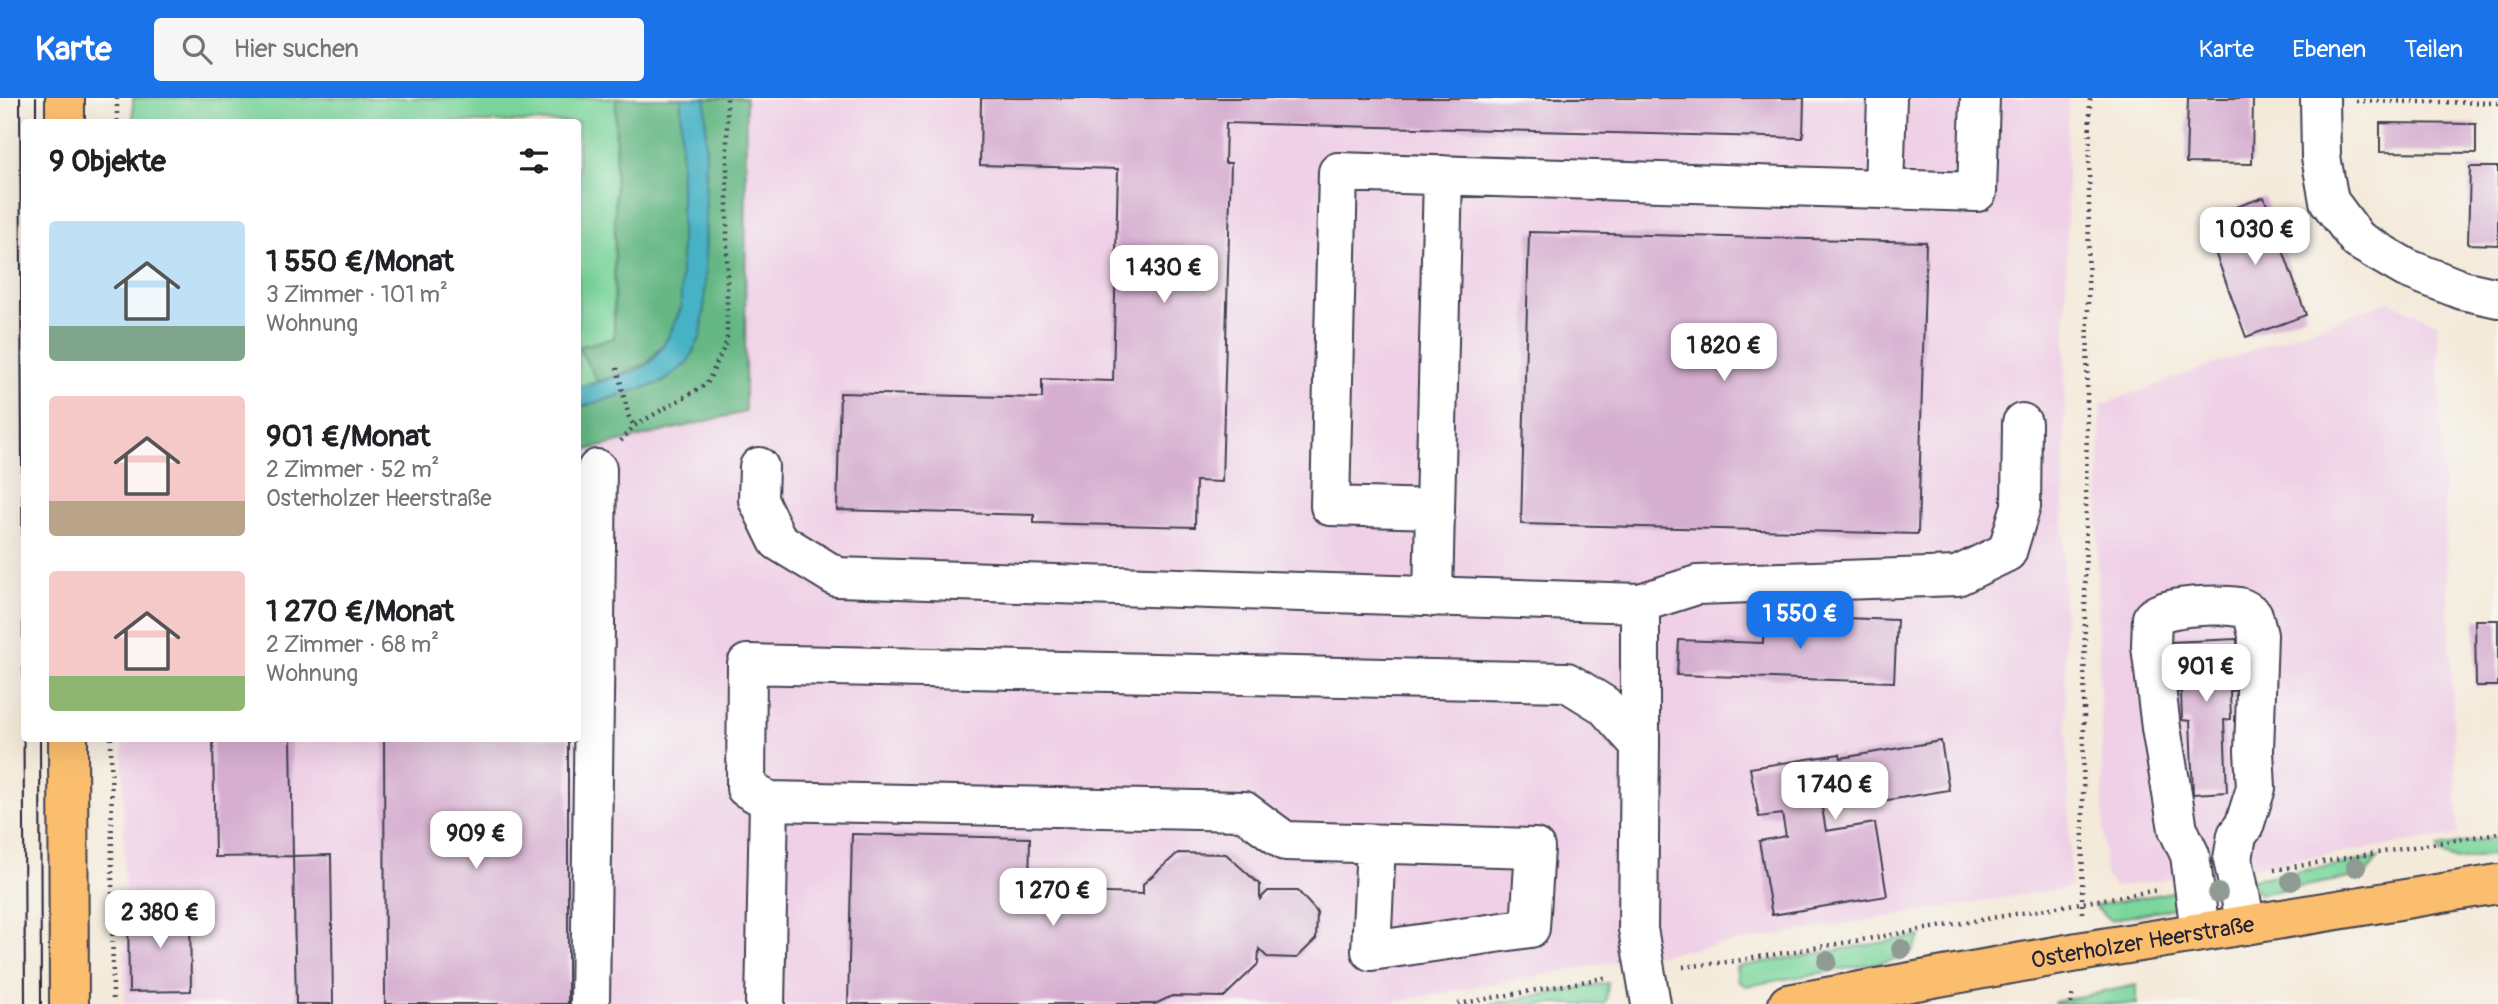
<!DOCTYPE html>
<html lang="de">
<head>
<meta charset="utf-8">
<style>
  :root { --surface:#fff; --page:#f6f6f6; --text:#202124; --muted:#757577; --accent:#1a73e8 }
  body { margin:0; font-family:Pangolin,sans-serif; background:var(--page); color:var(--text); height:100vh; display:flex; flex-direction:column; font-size:26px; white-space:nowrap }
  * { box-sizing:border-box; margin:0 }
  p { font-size:23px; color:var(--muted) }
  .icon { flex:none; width:38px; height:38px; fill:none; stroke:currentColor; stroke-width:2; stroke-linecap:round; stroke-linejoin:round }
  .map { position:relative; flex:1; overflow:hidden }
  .side { position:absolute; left:21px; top:21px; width:560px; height:623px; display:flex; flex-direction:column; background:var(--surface); border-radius:7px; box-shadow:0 7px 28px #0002 }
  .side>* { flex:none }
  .price { position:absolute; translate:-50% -60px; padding:0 16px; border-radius:14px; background:#fff; color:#222; font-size:23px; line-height:46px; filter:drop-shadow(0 2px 4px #0008) }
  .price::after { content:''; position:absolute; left:50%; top:42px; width:21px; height:16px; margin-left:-10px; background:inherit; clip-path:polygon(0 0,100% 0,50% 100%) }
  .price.on { background:var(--accent); color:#fff }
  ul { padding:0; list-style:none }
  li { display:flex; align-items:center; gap:21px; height:175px; padding:0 28px }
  li span { display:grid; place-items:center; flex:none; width:196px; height:140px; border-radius:7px; color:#555 }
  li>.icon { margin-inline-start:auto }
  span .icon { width:84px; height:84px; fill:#fffc; stroke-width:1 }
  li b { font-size:30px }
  h2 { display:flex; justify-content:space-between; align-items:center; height:84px; padding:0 28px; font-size:30px }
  header { display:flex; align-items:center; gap:42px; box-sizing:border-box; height:98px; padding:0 35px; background:var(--accent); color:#fff }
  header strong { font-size:33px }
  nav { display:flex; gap:38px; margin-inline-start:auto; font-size:24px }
  .search { width:490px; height:63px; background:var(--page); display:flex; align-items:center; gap:18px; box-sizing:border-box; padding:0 24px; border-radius:7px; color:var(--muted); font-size:26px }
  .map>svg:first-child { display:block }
  .built { fill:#efd0e6 }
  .green { fill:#7cd69c; stroke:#4f7c6c; stroke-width:2 }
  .forest { fill:#65b784; stroke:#446c60; stroke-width:2 }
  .water { fill:#47b2c5; stroke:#346a80; stroke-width:2 }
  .building { fill:#d6aed0 }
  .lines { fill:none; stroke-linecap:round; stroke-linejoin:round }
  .minor-casing { stroke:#424053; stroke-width:42 }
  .major-casing { stroke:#424053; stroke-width:42 }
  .path { stroke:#424053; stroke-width:4.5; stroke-dasharray:2 5; stroke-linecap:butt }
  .minor { stroke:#fff; stroke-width:38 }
  .major { stroke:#fabe6e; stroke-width:38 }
  .tram { stroke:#22223b; stroke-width:2 }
  .tree { fill:#8f9a92 }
  .labels { text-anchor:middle; stroke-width:7; stroke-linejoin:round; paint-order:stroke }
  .street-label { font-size:23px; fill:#22223b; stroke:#f6f6f2 }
</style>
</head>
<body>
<header>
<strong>Karte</strong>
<div class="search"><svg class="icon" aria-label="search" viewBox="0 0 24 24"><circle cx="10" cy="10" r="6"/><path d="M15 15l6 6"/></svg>Hier suchen</div>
<nav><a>Karte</a><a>Ebenen</a><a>Teilen</a></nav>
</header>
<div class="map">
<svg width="2498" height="906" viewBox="0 0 2498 906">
  <rect width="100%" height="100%" fill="#f6f6f2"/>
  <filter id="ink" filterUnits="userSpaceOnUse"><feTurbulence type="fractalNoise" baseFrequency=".0143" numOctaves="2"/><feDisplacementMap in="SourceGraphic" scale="14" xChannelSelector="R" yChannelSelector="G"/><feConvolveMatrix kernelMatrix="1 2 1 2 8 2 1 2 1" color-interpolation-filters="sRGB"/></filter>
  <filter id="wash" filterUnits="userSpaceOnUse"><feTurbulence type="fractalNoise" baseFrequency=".00686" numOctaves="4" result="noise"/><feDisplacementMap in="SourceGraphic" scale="28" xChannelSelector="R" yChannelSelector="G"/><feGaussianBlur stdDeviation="1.57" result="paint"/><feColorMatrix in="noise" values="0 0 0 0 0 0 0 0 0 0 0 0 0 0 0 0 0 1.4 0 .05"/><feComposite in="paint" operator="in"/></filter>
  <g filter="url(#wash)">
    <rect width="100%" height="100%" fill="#f4eada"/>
    <path class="built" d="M746 0H2068L2063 479 2071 789 1603 866 1381 906H125L123 641 578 640V354L745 313Z
      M2389 203 2437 225 2458 737 2115 789 2105 778 2097 497 2101 307Z"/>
    <path class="green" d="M133 0H616L614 240 579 249 598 284 578 289V24H133Z
      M2498 739V756L2457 762 2440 756 2438 749Z
      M2378 760 2366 777 2260 796 2247 782Z
      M2184 792 2172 810 2110 822 2094 808Z
      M1921 838 1913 853 1900 861 1746 888 1738 883 1736 869Z
      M1608 885 1606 903 1603 906H1490Z
      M2137 887V906H2054V904Z"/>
    <path class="forest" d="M616 0H681V210L668 240 647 266 598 284 578 249 614 240Z
      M706 0H746L745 314 578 354V310L663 284 701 238 705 200Z"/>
    <path class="water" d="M681 0H706L705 200 701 238 687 265 663 284 578 310V289C595 285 632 276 647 267 662 256 674 227 681 210Z"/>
    <g id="blocks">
      <path class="building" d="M981 0H1804L1803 40 1226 25 1225 65H1231L1222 384 1196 383 1195 429 1034 425V417L837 412 840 295 1042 300V281L1113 283 1118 71 980 67Z
        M2188 0H2253L2252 66 2186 65Z
        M2380 25 2476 26V55L2380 54Z
        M2470 69H2498V147L2468 146Z
        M2264 99 2306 217 2246 239 2203 121Z
        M1529 134 1926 144 1918 436 1521 426Z
        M1764 517 1897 522 1894 584 1677 577 1679 542 1763 545Z
        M2475 522H2498V588H2476Z
        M2237 541 2239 592 2230 593 2231 621 2224 622 2227 694 2193 696 2190 623 2182 622 2181 594 2171 595 2170 544Z
        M213 640H291L293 758 215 759Z
        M384 640H568V906H385Z
        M1941 643 1949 692 1846 709V705L1822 709 1826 733 1875 725 1887 798 1772 817 1759 743 1786 738 1782 716 1759 719 1750 670 1840 656 1841 660Z
        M852 736 1030 740 1029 793 1143 796V786L1178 755 1226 756 1260 787V801L1268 793H1298L1317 814 1316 841 1297 860 1267 859 1259 851 1258 866 1224 899 1172 898 1155 906H848Z
        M331 757 333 906H296L293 758Z
        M190 809 191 893 129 894 128 811Z"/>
    </g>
  </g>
  <g filter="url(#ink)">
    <use href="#blocks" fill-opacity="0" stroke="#424053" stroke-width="2"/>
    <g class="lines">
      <g class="minor-casing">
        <path id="minor" d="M2320 0 2321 59 2329 103 2358 142 2406 170 2462 192 2498 200
          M1443 77 1435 411 1330 408 1338 74C1551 80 1764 87 1977 94L1980 0
          M1884 90 1887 0
          M759 369 758 402 778 443 837 479 1640 505V647
          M1433 499 1435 411
          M1640 505 1697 487 1957 478 2007 454 2021 408 2022 325
          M769 703 1244 713 1285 743 1535 750 1530 830 1371 853 1376 746
          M2200 834 2190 757 2178 731 2161 630 2151 548 2152 520C2165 507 2220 506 2239 509 2244 510 2249 514 2253 517L2258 537 2254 653 2256 690 2244 728 2237 737 2233 761 2246 827
          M590 906 597 371
          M765 906 769 703 746 690 747 566 1567 584 1604 607 1640 647 1638 831 1651 906"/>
      </g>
      <g class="major-casing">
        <g id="major">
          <path d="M65 0V24"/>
          <path d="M68 640 69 906"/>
          <path id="s1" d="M1788 906 2078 854 2498 786"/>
        </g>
      </g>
      <path class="path" d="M117 0V24
        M2356 3 2498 5
        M617 270 629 319 634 328
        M621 343 634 328 707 286 727 243V0
        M111 640 113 906
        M2274 772 2498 735
        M2082 815 2090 0
        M1683 869 1736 863 2158 792
        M1458 906 1609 879
        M2071 906 2073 893"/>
      <use href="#minor" class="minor"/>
      <use href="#major" class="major"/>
      <path class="tram" d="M20 0 25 906
        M36 0V24
        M40 640 41 906"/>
    </g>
    <g class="tree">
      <circle cx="2356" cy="769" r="10"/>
      <circle cx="2291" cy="783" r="10"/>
      <circle cx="2218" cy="795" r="10"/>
      <circle cx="1901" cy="851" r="10"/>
      <circle cx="1827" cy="863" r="10"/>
    </g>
  </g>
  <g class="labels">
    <g class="street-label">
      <text dy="8" stroke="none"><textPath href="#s1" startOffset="360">Osterholzer Heerstraße</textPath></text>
    </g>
  </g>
</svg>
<b class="price" style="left:2255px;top:169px">1 030 €</b>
<b class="price" style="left:1164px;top:207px">1 430 €</b>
<b class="price" style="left:1724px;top:285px">1 820 €</b>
<b class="price on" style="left:1800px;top:553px">1 550 €</b>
<b class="price" style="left:2206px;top:606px">901 €</b>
<b class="price" style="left:1835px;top:724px">1 740 €</b>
<b class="price" style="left:476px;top:773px">909 €</b>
<b class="price" style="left:1053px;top:830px">1 270 €</b>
<b class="price" style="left:160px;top:852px">2 380 €</b>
<section class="side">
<h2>9 Objekte<svg class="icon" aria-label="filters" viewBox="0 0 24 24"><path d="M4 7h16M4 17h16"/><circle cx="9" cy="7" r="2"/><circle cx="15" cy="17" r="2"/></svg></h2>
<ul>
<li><span style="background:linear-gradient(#bfe0f5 75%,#7fa58c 0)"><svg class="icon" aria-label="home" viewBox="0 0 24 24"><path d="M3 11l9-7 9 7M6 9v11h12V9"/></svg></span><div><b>1 550 €/Monat</b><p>3 Zimmer · 101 m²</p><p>Wohnung</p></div></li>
<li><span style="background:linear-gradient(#f6c9c9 75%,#b9a48a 0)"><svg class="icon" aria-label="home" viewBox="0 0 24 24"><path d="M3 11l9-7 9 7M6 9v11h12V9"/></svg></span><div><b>901 €/Monat</b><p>2 Zimmer · 52 m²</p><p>Osterholzer Heerstraße</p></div></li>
<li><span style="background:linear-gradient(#f6c9c9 75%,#8fb573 0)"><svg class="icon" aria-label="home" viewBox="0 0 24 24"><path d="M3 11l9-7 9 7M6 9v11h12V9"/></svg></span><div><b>1 270 €/Monat</b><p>2 Zimmer · 68 m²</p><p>Wohnung</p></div></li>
</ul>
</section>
</div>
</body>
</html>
